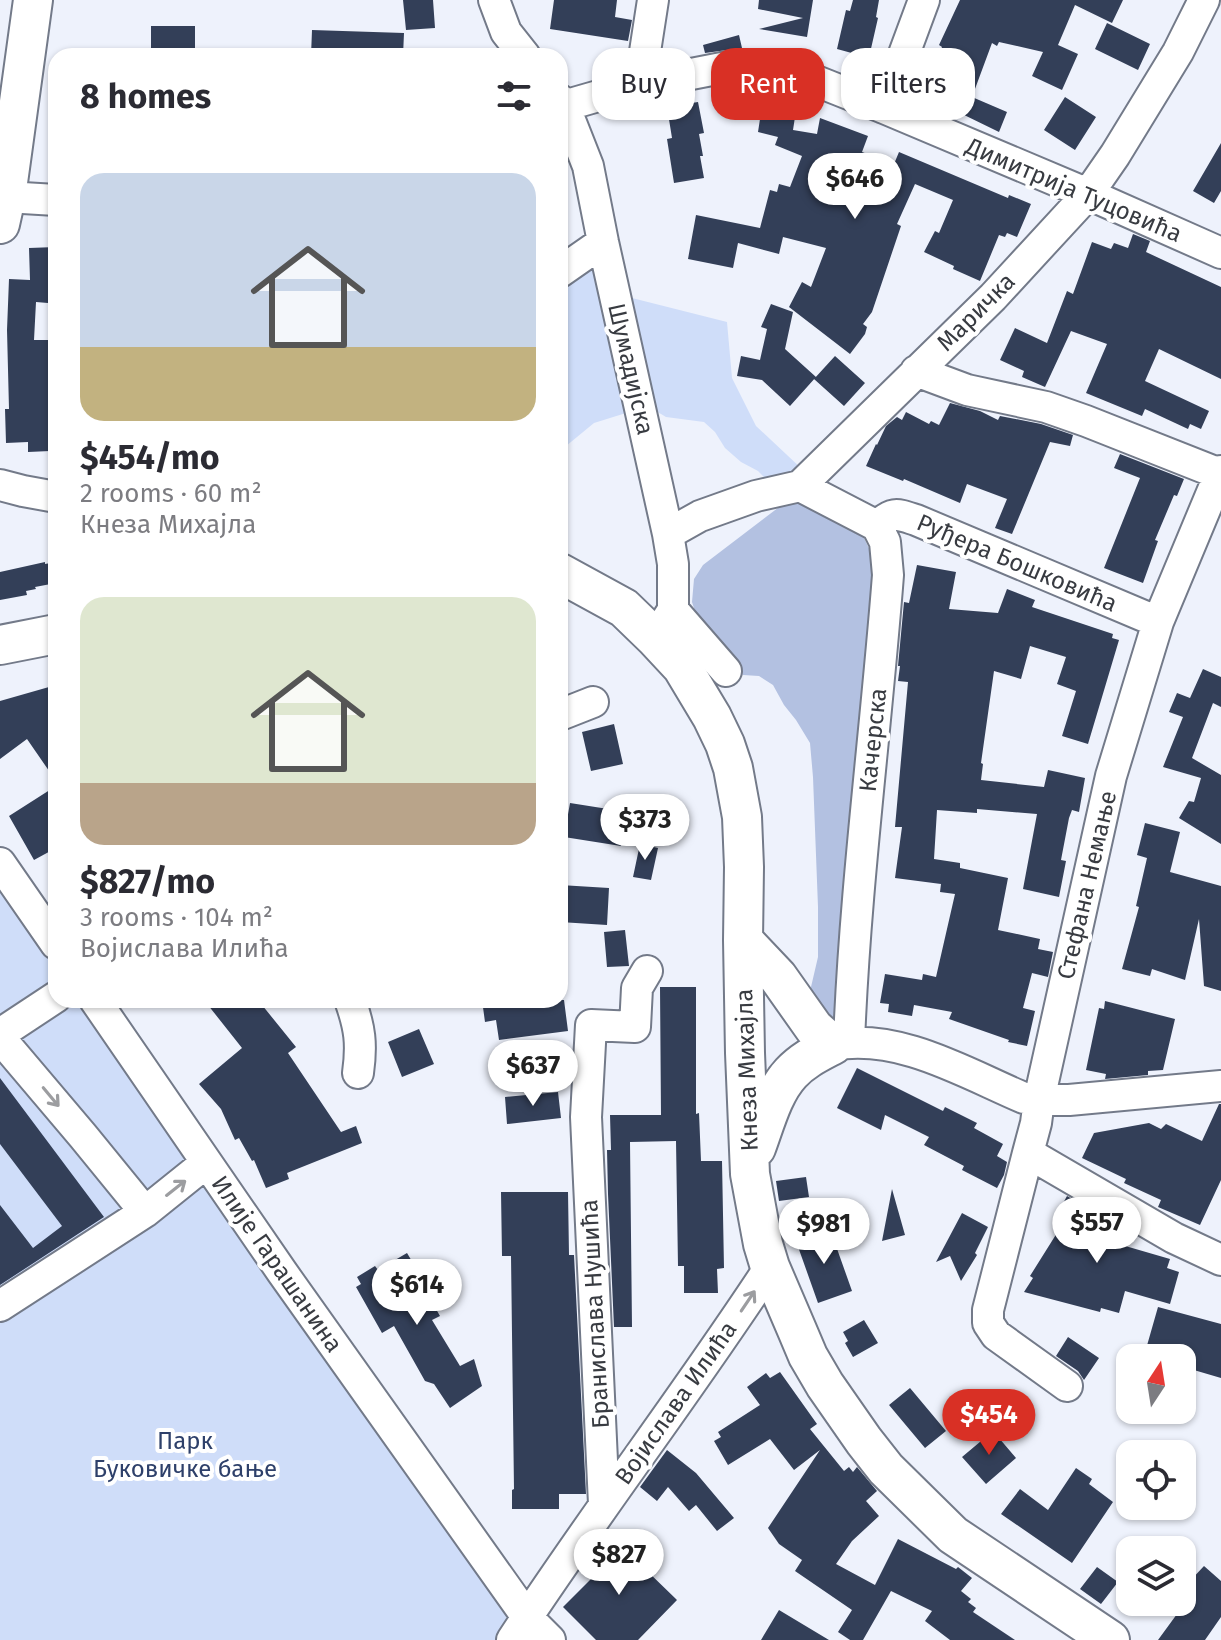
<!DOCTYPE html>
<html lang="en">
<head>
<meta charset="utf-8">
<style>
  :root { --surface:#fff; --page:#f7f7f7; --text:#2b2b33; --muted:#7c7c81; --accent:#d93025 }
  body { margin:0; font-family:"Fira Sans",sans-serif; background:var(--page); color:var(--text); height:100vh; display:flex; flex-direction:column; font-size:30px; white-space:nowrap }
  * { box-sizing:border-box; margin:0 }
  p { font-size:26px; color:var(--muted) }
  .icon { flex:none; width:44px; height:44px; fill:none; stroke:currentColor; stroke-width:2; stroke-linecap:round; stroke-linejoin:round }
  .map { position:relative; flex:1; overflow:hidden }
  .panel { position:absolute; left:48px; top:48px; width:520px; height:960px; display:flex; flex-direction:column; background:var(--surface); border-radius:24px; box-shadow:0 2px 6px #0004 }
  .panel>* { flex:none }
  .hud { position:absolute; left:592px; top:48px; width:508px; height:72px; display:flex; gap:16px }
  .needle { width:52px; rotate:12deg }
  .fabs { position:absolute; left:1116px; top:1344px; display:grid; gap:16px }
  .fabs a { display:grid; place-items:center; width:80px; height:80px; border-radius:16px; background:var(--surface); box-shadow:0 2px 6px #0004; font-size:40px }
  .price { position:absolute; translate:-50% -68px; padding:0 18px; border-radius:28px; background:#fff; color:#222; font-size:26px; line-height:52px; filter:drop-shadow(0 2px 4px #0008) }
  .price::after { content:''; position:absolute; left:50%; top:48px; width:24px; height:18px; margin-left:-12px; background:inherit; clip-path:polygon(0 0,100% 0,50% 100%) }
  .price.current { background:var(--accent); color:#fff }
  ul { padding:0; list-style:none }
  li { display:grid; align-content:center; gap:16px; height:424px; padding:0 32px }
  li span { display:grid; place-items:center; height:248px; border-radius:24px; color:#555 }
  li>.icon { margin-inline-start:auto }
  span .icon { width:144px; height:144px; fill:#fffc; stroke-width:1 }
  li b { font-size:34px }
  h2 { display:flex; justify-content:space-between; align-items:center; height:96px; padding:0 32px; font-size:34px }
  .chip { padding:0 28px; border-radius:24px; background:var(--surface); box-shadow:0 2px 6px #0004; font-size:28px; line-height:72px }
  .chip.current { background:var(--accent); color:#fff }
  .map>svg:first-child { display:block }
  .green { fill:#cfddf9 }
  .forest { fill:#b3c1e1 }
  .building { fill:#333f58 }
  .lines { fill:none; stroke-linecap:round; stroke-linejoin:round }
  .minor-casing { stroke:#737a89; stroke-width:34 }
  .major-casing { stroke:#737a89; stroke-width:42 }
  .minor { stroke:#fff; stroke-width:30 }
  .major { stroke:#fff; stroke-width:38 }
  .oneway { stroke:#9c9da0 }
  .labels { text-anchor:middle; stroke-width:8; stroke-linejoin:round; paint-order:stroke }
  .street-label { font-size:24px; fill:#383b41; stroke:#fff }
  .park-label { font-size:24px; fill:#2e406a; stroke:#fff }
</style>
</head>
<body>
<div class="map">
<svg width="1221" height="1640" viewBox="0 0 1221 1640">
  <rect width="100%" height="100%" fill="#eef2fc"/>
  <path class="green" d="M592 270 605 280 626 413 594 423 560 451V284L571 275Z
    M628 297 727 322 732 378 756 426 803 470 773 486 758 471 741 462 725 448 715 432 704 422 666 417 656 411Z
    M0 858 56 942V1000H95L527 1617 512 1640H0Z"/>
  <path class="forest" d="M799 498 859 527 872 555 873 588 838 1014 834 1022 811 1002V987L818 957V907L813 777 810 743 796 720 784 705 773 685 759 676 743 675 729 667 699 624 692 602 694 579 703 565 787 501Z"/>
  <path class="building" d="M403 0H433L435 28 406 30Z
    M554 0H617L615 17 632 20 628 41 550 29Z
    M759 0H813L807 37 759 29 803 18 758 9Z
    M853 0H879L876 17 878 18 870 53 860 51 859 55 837 49 846 10 850 11Z
    M960 0H1123L1112 23 1075 5 1058 45 1078 54 1062 90 1032 76 1043 52 999 42 997 46 992 43 972 97 1007 112 999 132 958 112 922 99 942 47 939 45Z
    M1107 23 1150 44 1138 70 1095 49Z
    M151 26H195V56H151Z
    M312 30 404 33 403 56H311Z
    M739 35 742 48 705 53 703 45Z
    M752 83 761 113 738 107 744 84Z
    M764 93 797 104 793 130 817 134 820 118 868 136 862 152 894 164 899 152 1008 198 1009 195 1031 204 1017 237 1007 233 1005 237 999 235 980 281 953 269 954 266 924 252 935 231 939 233 953 200 915 184 897 224 901 226 872 312 863 324 867 327 865 334 850 354 789 307 802 282 811 287 826 248 783 237 779 254 738 243 733 268 688 259 696 215 760 228 770 190 777 192 779 184 790 187 802 156 775 145 778 137 758 132Z
    M1065 97 1096 117 1075 150 1044 130Z
    M698 102 704 133 699 134 703 156H700L704 178 674 183 667 139 672 138 667 107Z
    M1221 143V191L1214 203 1193 191Z
    M1133 234 1150 241 1146 252 1221 287V379L1159 349 1145 381 1209 411 1201 429 1190 424 1188 429 1145 409 1142 416 1086 393 1107 344 1071 331 1045 387 1022 377 1024 371 1000 360 1015 328 1047 343 1067 291 1073 294 1092 242 1111 249 1114 243 1128 248Z
    M56 247V269H50L48 303 36 302 34 340H55L56 444H50V451L28 452V442L6 443 5 409H9L7 330 9 279 30 280 29 248Z
    M771 304 793 312 785 349 816 377 790 406 762 380 737 376 741 356 760 360 767 329 761 327Z
    M835 356 865 383 844 406 814 379Z
    M950 403 980 411 998 420 1000 416 1041 424 1073 435 1070 446 1050 442 1012 534 995 528 1007 499 967 484 960 503 904 479 903 481 866 466 876 444 877 445 886 426 897 417 902 420 906 412 929 424 931 421 939 425Z
    M1120 454 1184 479 1177 496 1174 495 1155 540 1158 541 1143 583 1104 568 1140 478 1114 468Z
    M45 562V564L56 562V583L35 587 36 589 26 591 27 595 0 600V572Z
    M917 565 956 572 949 609 998 613 1007 589 1035 600 1032 607 1113 634 1112 638 1119 640 1088 744 1062 736 1076 691 1057 684 1066 657 1030 646 1021 679 994 671 981 763 983 764 981 780 1044 787 1048 770 1085 778 1079 812 1072 810 1069 818 1061 860 1066 861 1059 897 1023 889 1037 814 977 809V813L937 810 934 859 960 863V868L1008 878 998 930 1040 939 1038 949 1053 952 1048 977 1032 973 1023 1008 1035 1011 1027 1046 1008 1042 1009 1040 949 1019 952 1012 914 1005 912 1016 888 1012 889 1004 880 1003 885 974 922 980 923 974 936 977 955 894 940 892 941 884 895 878 902 827H895L908 682 898 681 900 666H898L904 602 909 603Z
    M1203 669 1221 677V707L1213 703 1192 758 1221 775V844L1179 818 1189 801 1194 802 1201 778 1163 767 1183 717 1169 712 1177 693 1190 698Z
    M56 685V781L27 739 0 759V701Z
    M614 724 623 764 591 771 582 732Z
    M56 786V848L34 860 9 816Z
    M570 803 627 812 621 846 564 837Z
    M1145 823 1180 832 1170 872 1221 886V991L1204 986 1199 919 1185 980 1152 969 1150 976 1122 969 1139 907 1136 906 1147 858 1137 855Z
    M640 844 658 848 651 880 633 877Z
    M560 885 609 888 607 925 560 922Z
    M625 930 629 966 607 967 604 932Z
    M660 987H696V1114L699 1113 701 1161H722L724 1268 717 1269 718 1293H684V1266H678L676 1141 630 1142 632 1327H614L608 1194 607 1150H611L610 1115H661Z
    M204 1000H258L296 1047 288 1053 341 1132 356 1126 362 1143 287 1173 289 1179 266 1188 254 1160 252 1161 239 1138 235 1140 221 1109 199 1084 242 1048Z
    M482 1000H564L568 1031 499 1040 496 1020 485 1022Z
    M1105 1001 1175 1019 1163 1070 1148 1071V1075L1105 1079 1106 1074 1086 1070 1099 1008 1104 1009Z
    M419 1029 434 1064 402 1077 388 1042Z
    M857 1068 943 1111 945 1107 977 1123 974 1128 1003 1144 997 1156 1007 1162 1004 1175 997 1188 962 1170 964 1166 924 1145 929 1137 885 1115 881 1130 837 1108Z
    M0 1078 104 1217 0 1285V1205L33 1248 62 1226 0 1144Z
    M558 1092 561 1118 507 1124 505 1097Z
    M1219 1104H1221V1180L1200 1225 1158 1207 1161 1200 1124 1183 1126 1179 1082 1158 1094 1133 1149 1123 1161 1129 1166 1124 1202 1141Z
    M806 1177 809 1197 779 1201 776 1181Z
    M892 1189 905 1235 882 1241Z
    M501 1192H568L569 1255H574L586 1494H559V1509H512V1490L514 1489 511 1256H502Z
    M1067 1196 1123 1229 1115 1243 1170 1259 1167 1268 1179 1272 1170 1304 1125 1291 1119 1313 1101 1308 1100 1312 1024 1292 1033 1278 1030 1276 1062 1225 1054 1220Z
    M962 1213 988 1227 975 1253 977 1255 961 1281 950 1256 936 1262Z
    M830 1229 852 1291 818 1303 796 1241Z
    M407 1253 428 1288 425 1290 440 1316 432 1320 460 1366 474 1359 482 1386 450 1408 434 1384 425 1381 394 1326 382 1333 356 1287 361 1284 357 1277 375 1266 378 1270Z
    M1158 1307 1221 1324V1378L1187 1368 1189 1361 1146 1349Z
    M864 1320 878 1343 853 1357 845 1343 848 1341 843 1332Z
    M1068 1337 1099 1358 1084 1380 1078 1371 1056 1356Z
    M780 1372 817 1424 810 1429 844 1471 849 1467 853 1472 857 1467 877 1491 866 1501 879 1516 852 1541 836 1564 875 1585 898 1539 956 1569 958 1567 972 1578 961 1591 971 1599 968 1602 976 1608 973 1612 1015 1640H950L925 1621 932 1611 891 1591 863 1640H850L838 1632 852 1610 795 1571 802 1560 779 1544 768 1528 820 1450 794 1470 770 1439 728 1465 714 1441 721 1437 718 1432 760 1405 747 1387 766 1373 770 1378Z
    M910 1388 946 1431 925 1448 889 1405Z
    M993 1431 1016 1458 986 1484 962 1457Z
    M667 1450 696 1473 734 1518 717 1531 696 1505 689 1511 668 1487 657 1501 640 1487Z
    M1076 1468 1092 1479 1089 1484 1113 1502 1072 1563 1001 1514 1020 1489 1048 1510Z
    M610 1535 677 1600 638 1640H596L563 1607 594 1576 590 1572 599 1563 591 1555Z
    M1204 1566 1221 1581V1617L1205 1640H1158L1196 1588 1189 1582Z
    M1097 1567 1118 1582 1101 1604 1080 1589Z
    M779 1610 829 1640H761Z"/>
  <g class="lines">
    <g class="minor-casing">
      <path id="minor" d="M494 0 506 32 525 56
        M640 84 653 0
        M560 100 564 105 588 166 603 242 668 534 673 564V610L655 638
        M560 107 640 84 727 67 752 65 772 66 796 73 884 108 1088 194 1221 253
        M884 108 924 0
        M6 197 56 200
        M560 272 603 242
        M916 371 967 390 1046 407 1086 421 1220 474
        M0 485 23 491 56 497
        M800 486 877 526 885 542 888 575C876 731 855 886 849 1042
        M877 526C893 511 897 514 916 520L1158 622
        M668 534 700 516 756 496 800 486 993 297 1088 194 1115 155 1178 52 1204 0
        M673 610 726 671
        M560 715 593 702
        M0 863 56 944
        M95 1000 282 1272 527 1617 550 1640
        M350 1000C360 1028 362 1044 358 1073
        M0 1034 56 997
        M0 1038 83 1136 145 1212
        M833 1045C900 1033 965 1073 1024 1098L1039 1100 1111 776 1158 622 1221 471
        M1221 1086 1069 1100H1039L1036 1123 1028 1153 1174 1238 1221 1260
        M1028 1153 988 1310V1323L996 1335 1067 1386
        M0 1306 145 1212 206 1163
        M604 1504 586 1117 591 1025 635 1027 637 988 647 971
        M512 1640C595 1513 687 1394 770 1267"/>
    </g>
    <g class="major-casing">
      <path id="major" d="M0 224 6 197 33 0
        M560 573 624 608 655 638 682 667 712 717 725 744 733 768 742 817 744 867 743 940 745 1053 750 1174 763 1244 770 1267 797 1330 808 1356 825 1385 864 1441 886 1469 953 1535 1110 1640
        M0 645 56 634
        M743 940 778 977 814 1028 833 1045C818 1053 803 1060 791 1073 773 1092 765 1124 756 1148"/>
    </g>
    <use href="#minor" class="minor"/>
    <use href="#major" class="major"/>
  </g>
  <defs><path id="oneway-shaft" d="M-6 0H5M1.5-3L5.5 0L1.5 3" fill="none" stroke-width="1.6" stroke-linecap="round" stroke-linejoin="round" transform="scale(2)"/></defs>
  <g class="oneway">
    <use href="#oneway-shaft" transform="translate(51 1097) rotate(50)"/>
    <use href="#oneway-shaft" transform="translate(176 1188) rotate(-38)"/>
    <use href="#oneway-shaft" transform="translate(748 1301) rotate(-56)"/>
  </g>
  <g class="labels">
    <g class="street-label">
      <text transform="translate(1074 190) rotate(23)" y="8">Димитрија Туцовића</text>
      <text transform="translate(976 312) rotate(-45)" y="8">Маричка</text>
      <text transform="translate(631 369) rotate(77)" y="8">Шумадијска</text>
      <text transform="translate(1017 563) rotate(23)" y="8">Руђера Бошковића</text>
      <text transform="translate(873 740) rotate(-84)" y="8">Качерска</text>
      <text transform="translate(1087 885) rotate(-77)" y="8">Стефана Немање</text>
      <text transform="translate(747 1070) rotate(-92)" y="8">Кнеза Михајла</text>
      <text transform="translate(277 1264) rotate(55)" y="8">Илије Гарашанина</text>
      <text transform="translate(595 1314) rotate(-93)" y="8">Бранислава Нушића</text>
      <text transform="translate(676 1403) rotate(-55)" y="8">Војислава Илића</text>
    </g>
    <g class="park-label">
      <text x="185" y="1449">Парк<tspan x="185" dy="28">Буковичке бање</tspan></text>
    </g>
  </g>
</svg>
<div class="fabs">
<a><svg class="needle" viewBox="-14 -14 28 28"><path d="M0-13l5 13h-10z" fill="#e53935"/><path d="M0 13l5-13h-10z" fill="#7c7c81"/></svg></a>
<a><svg class="icon" aria-label="locate" viewBox="0 0 24 24"><circle cx="12" cy="12" r="6"/><path d="M12 2v4M12 18v4M2 12h4M18 12h4"/></svg></a>
<a><svg class="icon" aria-label="layers" viewBox="0 0 24 24"><path d="M12 4l9 5-9 5-9-5zM3 14l9 5 9-5"/></svg></a>
</div>
<b class="price" style="left:855px;top:221px">$646</b>
<b class="price" style="left:645px;top:862px">$373</b>
<b class="price" style="left:533px;top:1108px">$637</b>
<b class="price" style="left:1097px;top:1265px">$557</b>
<b class="price" style="left:824px;top:1266px">$981</b>
<b class="price" style="left:417px;top:1327px">$614</b>
<b class="price current" style="left:989px;top:1457px">$454</b>
<b class="price" style="left:619px;top:1597px">$827</b>
<div class="hud">
<a class="chip">Buy</a>
<a class="chip current">Rent</a>
<a class="chip">Filters</a>
</div>
<section class="panel">
<h2>8 homes<svg class="icon" aria-label="filters" viewBox="0 0 24 24"><path d="M4 7h16M4 17h16"/><circle cx="9" cy="7" r="2"/><circle cx="15" cy="17" r="2"/></svg></h2>
<ul>
<li><span style="background:linear-gradient(#c9d6e8 70%,#c2b280 0)"><svg class="icon" aria-label="home" viewBox="0 0 24 24"><path d="M3 11l9-7 9 7M6 9v11h12V9"/></svg></span><div><b>$454/mo</b><p>2 rooms · 60 m²</p><p>Кнеза Михајла</p></div></li>
<li><span style="background:linear-gradient(#dfe7d0 75%,#b9a48a 0)"><svg class="icon" aria-label="home" viewBox="0 0 24 24"><path d="M3 11l9-7 9 7M6 9v11h12V9"/></svg></span><div><b>$827/mo</b><p>3 rooms · 104 m²</p><p>Војислава Илића</p></div></li>
</ul>
</section>
</div>
</body>
</html>
